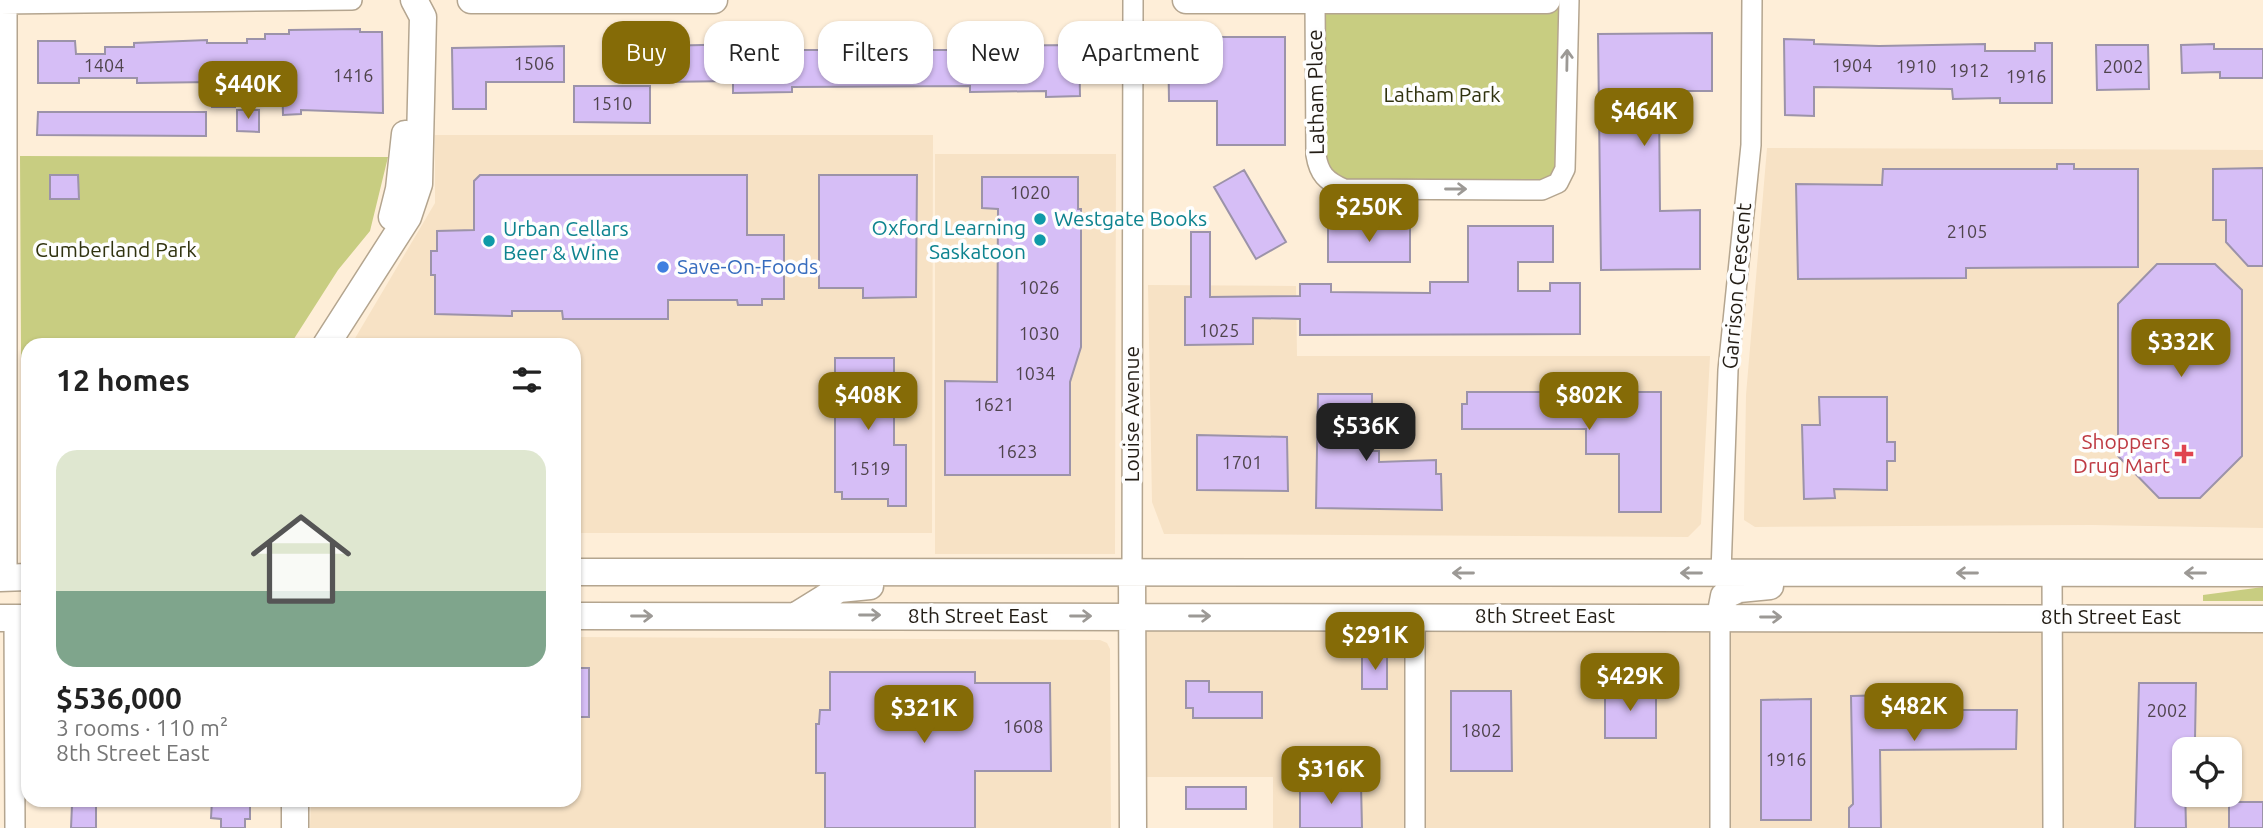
<!DOCTYPE html>
<html lang="en">
<head>
<meta charset="utf-8">
<style>
  :root { --surface:#fff; --page:#f6f6f6; --text:#222; --muted:#767676; --accent:#856b07 }
  body { margin:0; font-family:Ubuntu,sans-serif; background:var(--page); color:var(--text); height:100vh; display:flex; flex-direction:column; font-size:26px; white-space:nowrap }
  * { box-sizing:border-box; margin:0 }
  p { font-size:23px; color:var(--muted) }
  .icon { flex:none; width:38px; height:38px; fill:none; stroke:currentColor; stroke-width:2; stroke-linecap:round; stroke-linejoin:round }
  .map { position:relative; flex:1; overflow:hidden }
  .panel { position:absolute; left:21px; top:338px; width:560px; height:469px; display:flex; flex-direction:column; background:var(--surface); border-radius:21px; box-shadow:0 2px 5px #0004 }
  .panel>* { flex:none }
  .top-card { position:absolute; left:602px; top:21px; width:665px; height:63px; display:flex; gap:14px }
  .controls { position:absolute; left:2172px; top:737px; display:grid; gap:14px }
  .controls a { display:grid; place-items:center; width:70px; height:70px; border-radius:14px; background:var(--surface); box-shadow:0 2px 5px #0004; font-size:35px }
  .price { position:absolute; translate:-50% -60px; padding:0 16px; border-radius:14px; background:var(--accent); color:#fff; font-size:23px; line-height:46px; filter:drop-shadow(0 2px 4px #0008) }
  .price::after { content:''; position:absolute; left:50%; top:42px; width:21px; height:16px; margin-left:-10px; background:inherit; clip-path:polygon(0 0,100% 0,50% 100%) }
  .price.selected { background:#222; color:#fff }
  ul { padding:0; list-style:none }
  li { display:grid; align-content:center; gap:14px; height:371px; padding:0 35px }
  li span { display:grid; place-items:center; height:217px; border-radius:21px; color:#555 }
  li>.icon { margin-inline-start:auto }
  span .icon { width:126px; height:126px; fill:#fffc; stroke-width:1 }
  li b { font-size:30px }
  h2 { display:flex; justify-content:space-between; align-items:center; height:84px; padding:0 35px; font-size:30px }
  .chip { padding:0 24px; border-radius:21px; background:var(--surface); box-shadow:0 2px 5px #0004; font-size:24px; line-height:63px }
  .chip.selected { background:var(--accent); color:#fff }
  .map>svg:first-child { display:block }
  .built { fill:#f7e2c5; fill-rule:evenodd }
  .green { fill:#c8cd81 }
  .building { fill:#d6bef6; stroke:#9c93a9; stroke-width:2 }
  .lines { fill:none; stroke-linecap:round; stroke-linejoin:round }
  .street-casing { stroke:#b4a58f; stroke-width:22 }
  .secondary-casing { stroke:#b4a58f; stroke-width:29 }
  .street { stroke:#fff; stroke-width:19 }
  .secondary { stroke:#fff; stroke-width:26 }
  .oneway { stroke:#9c9995 }
  .culture-dot { fill:#0f9aa8; stroke:#fefefe; stroke-width:2.5 }
  .shop-dot { fill:#3f7fe0; stroke:#fefefe; stroke-width:2.5 }
  .health-dot { fill:#e0444e; stroke:#fefefe; stroke-width:2.5 }
  .labels { text-anchor:middle; stroke-width:7; stroke-linejoin:round; paint-order:stroke }
  .number-label { font-size:18px; fill:#4f444c }
  .street-label { font-size:21px; fill:#221c14; stroke:#fefefe }
  .park-label { font-size:21px; fill:#30320f; stroke:#fefefe }
  .culture-label { font-size:21px; fill:#0d838f; stroke:#fefefe; text-anchor:start }
  .shop-label { font-size:21px; fill:#366cbe; stroke:#fefefe; text-anchor:start }
  .health-label { font-size:21px; fill:#be3a42; stroke:#fefefe; text-anchor:end }
</style>
</head>
<body>
<div class="map">
<svg width="2263" height="828" viewBox="0 0 2263 828">
  <rect width="100%" height="100%" fill="#feeed8"/>
  <path class="built" d="M435 135H933L932 533H574V345H351L435 203Z
    M1767 148 2263 150V528L2092 525 1755 527 1744 520 1746 395Z
    M935 154H1116L1115 554H935Z
    M1148 285 1296 286 1297 356H1710L1701 524 1688 537 1164 534 1152 502Z
    M1132 616 2263 619V828H1273V777H1133ZM2184 749H2230V794H2184Z
    M574 637 1100 640 1107 643 1110 649 1111 828H310L311 800H574Z"/>
  <path class="green" d="M1569 0 1558 183 1364 189 1318 169 1315 2Z
    M20 156 388 157 370 231 338 270 290 345H28V545L22 540Z
    M2263 587V601H2203V595Z"/>
  <path class="building" d="M360 29V32H382L383 113 301 110V114L283 115 282 77 235 78V107H212V82L137 83V78H79V83H38V41H75L76 54H105V47H134V43L207 40V43H247V39H265V34H289V30Z
    M1712 33V91H1671L1659 102 1660 211 1700 210V269L1601 270 1598 34Z
    M1168 37H1285V145H1217V101H1169Z
    M1784 39 1814 40V44L1879 46 1985 44V51H2035V43H2052V103H2000V98L1953 99 1952 89 1814 87V116L1785 115Z
    M791 43V50H970V46L1079 45 1080 96 1046 97V91L970 92V86L792 87V92L733 93V81L662 82 661 46Z
    M2214 44V49H2263V78H2220V72L2182 73 2181 45Z
    M2096 45H2148L2149 89 2097 90Z
    M564 46V82H486V109H453L452 48Z
    M574 86H650V123L574 122Z
    M237 110H259V132L237 131Z
    M38 112H206V136L37 135Z
    M2057 164H2074V169H2138V267L1966 268V278L1798 279 1796 184 1882 185 1883 169H2057Z
    M2263 168V266H2248L2226 242V220H2213V169Z
    M1244 170 1286 242 1256 259 1214 187Z
    M50 175H78L79 199H50Z
    M480 175H747V235H784V299H762V305H738L737 300H668V319H563L562 311H512V316L435 314V275H431V251H437V231L474 230V181Z
    M819 175H917L916 297 863 298V288H819Z
    M982 177H1078V209H1081V347L1070 382V475H945V381L997 382 998 209 982 208Z
    M1328 226H1410V262H1328Z
    M1468 226H1553V262H1518V291H1550V283H1580V334L1300 335V319L1253 318V344L1185 345V297H1191V232H1210V297L1300 296V284H1331V292L1430 293V282H1468Z
    M2157 264H2215L2242 290V456L2200 498H2159L2118 456V304Z
    M835 358H894V445H906V506H888V499H842V492H835Z
    M1467 392H1555V404H1586V392H1661V512H1619V454H1586V429H1462V404H1467Z
    M1318 394H1372V451H1379V462L1436 460V474H1441L1442 510 1316 508Z
    M1819 397H1887V442H1895V461H1887V490L1834 489 1835 498 1804 499 1802 425H1820Z
    M1197 435 1287 437 1288 491 1197 490Z
    M1362 655H1387V689H1362Z
    M574 668H589V717H574Z
    M830 672H975V683H1050L1051 771H975V828H825V773H816V724H819L820 710H830Z
    M1186 681H1209V692H1262V718H1193V708H1186Z
    M2139 683H2196L2195 739H2184L2186 828H2135Z
    M1605 688H1656V738H1605Z
    M1451 691H1511L1512 771H1451Z
    M1889 695 1890 710H2017L2016 749 1880 750 1881 828H1849V808L1853 804 1851 696Z
    M1811 699V820H1761V700Z
    M1361 784 1362 828H1300V785Z
    M1186 787H1246V809H1186Z
    M212 800H250V819H245V828H221V819L211 818Z
    M2229 802H2263V828H2229Z
    M72 805H96V828H71Z"/>
  <g class="lines">
    <g class="street-casing">
      <path id="street" d="M1315 2 1316 155C1319 174 1326 181 1344 189L1542 190 1558 183 1565 169 1569 0
        M0 4 352 0
        M2052 572 2053 828
        M1132 573 1133 0
        M1721 573 1728 370 1751 145 1752 0
        M7 578V0
        M14 618 15 828
        M1415 828V616
        M1720 828V617"/>
    </g>
    <g class="secondary-casing">
      <path id="secondary" d="M471 0H714
        M1186 0H1547
        M392 217 399 189 405 134
        M326 345 408 217 419 184 423 17 414 0
        M574 572 2263 573
        M1132 573 1133 828
        M0 578 28 577
        M797 615 839 589 870 586
        M574 616 2263 619
        M1720 617 1724 596 1739 589 1770 586
        M0 618H28
        M295 800V828"/>
    </g>
    <use href="#street" class="street"/>
    <use href="#secondary" class="secondary"/>
  </g>
  <defs><path id="oneway-shaft" d="M-6 0H5M1.5-3L5.5 0L1.5 3" fill="none" stroke-width="1.6" stroke-linecap="round" stroke-linejoin="round" transform="scale(1.75)"/></defs>
  <g class="oneway">
    <use href="#oneway-shaft" transform="translate(1567 60) rotate(-89)"/>
    <use href="#oneway-shaft" transform="translate(1456 189)"/>
    <use href="#oneway-shaft" transform="translate(1463 573) rotate(-180)"/>
    <use href="#oneway-shaft" transform="translate(1691 573) rotate(-180)"/>
    <use href="#oneway-shaft" transform="translate(1967 573) rotate(180)"/>
    <use href="#oneway-shaft" transform="translate(2195 573) rotate(-180)"/>
    <use href="#oneway-shaft" transform="translate(870 615)"/>
    <use href="#oneway-shaft" transform="translate(642 616)"/>
    <use href="#oneway-shaft" transform="translate(1081 616)"/>
    <use href="#oneway-shaft" transform="translate(1200 616)"/>
    <use href="#oneway-shaft" transform="translate(1771 617)"/>
  </g>
  <g class="culture-dot">
    <circle cx="1040" cy="219" r="7"/>
    <circle cx="1040" cy="240" r="7"/>
    <circle cx="489" cy="241" r="7"/>
  </g>
  <circle class="shop-dot" cx="663" cy="267" r="7"/>
  <path class="health-dot" d="M2180.5 443.5h7v7h7v7h-7v7h-7v-7h-7v-7h7z"/>
  <g class="labels">
    <g class="number-label">
      <text x="534" y="70">1506</text>
      <text x="104" y="72">1404</text>
      <text x="1852" y="72">1904</text>
      <text x="1916" y="73">1910</text>
      <text x="2123" y="73">2002</text>
      <text x="1969" y="77">1912</text>
      <text x="353" y="82">1416</text>
      <text x="2026" y="83">1916</text>
      <text x="612" y="110">1510</text>
      <text x="1030" y="199">1020</text>
      <text x="1967" y="238">2105</text>
      <text x="1039" y="294">1026</text>
      <text x="1219" y="337">1025</text>
      <text x="1039" y="340">1030</text>
      <text x="1035" y="380">1034</text>
      <text x="994" y="411">1621</text>
      <text x="1017" y="458">1623</text>
      <text x="1242" y="469">1701</text>
      <text x="870" y="475">1519</text>
      <text x="2167" y="717">2002</text>
      <text x="1023" y="733">1608</text>
      <text x="1481" y="737">1802</text>
      <text x="1786" y="766">1916</text>
    </g>
    <g class="street-label">
      <text transform="translate(1316 92) rotate(-91)" y="7">Latham Place</text>
      <text transform="translate(1737 286) rotate(-85)" y="7">Garrison Crescent</text>
      <text transform="translate(1132 414) rotate(-90)" y="7">Louise Avenue</text>
      <text x="978" y="623">8th Street East</text>
      <text x="1545" y="623">8th Street East</text>
      <text x="2111" y="624">8th Street East</text>
    </g>
    <g class="park-label">
      <text x="1442" y="102">Latham Park</text>
      <text x="116" y="257">Cumberland Park</text>
    </g>
    <g class="culture-label">
      <text x="1054" y="226">Westgate Books</text>
      <text x="1026" y="235" text-anchor="end">Oxford Learning<tspan x="1026" dy="24">Saskatoon</tspan></text>
      <text x="503" y="236">Urban Cellars<tspan x="503" dy="24">Beer &amp; Wine</tspan></text>
    </g>
    <g class="shop-label">
      <text x="677" y="274">Save-On-Foods</text>
    </g>
    <g class="health-label">
      <text x="2170" y="449">Shoppers<tspan x="2170" dy="24">Drug Mart</tspan></text>
    </g>
  </g>
</svg>
<div class="controls">
<a><svg class="icon" aria-label="locate" viewBox="0 0 24 24"><circle cx="12" cy="12" r="6"/><path d="M12 2v4M12 18v4M2 12h4M18 12h4"/></svg></a>
</div>
<b class="price" style="left:248px;top:121px">$440K</b>
<b class="price" style="left:1644px;top:148px">$464K</b>
<b class="price" style="left:1369px;top:244px">$250K</b>
<b class="price" style="left:2181px;top:379px">$332K</b>
<b class="price" style="left:868px;top:432px">$408K</b>
<b class="price" style="left:1589px;top:432px">$802K</b>
<b class="price selected" style="left:1366px;top:463px">$536K</b>
<b class="price" style="left:1375px;top:672px">$291K</b>
<b class="price" style="left:1630px;top:713px">$429K</b>
<b class="price" style="left:1914px;top:743px">$482K</b>
<b class="price" style="left:924px;top:745px">$321K</b>
<b class="price" style="left:1331px;top:806px">$316K</b>
<div class="top-card">
<a class="chip selected">Buy</a>
<a class="chip">Rent</a>
<a class="chip">Filters</a>
<a class="chip">New</a>
<a class="chip">Apartment</a>
</div>
<section class="panel">
<h2>12 homes<svg class="icon" aria-label="filters" viewBox="0 0 24 24"><path d="M4 7h16M4 17h16"/><circle cx="9" cy="7" r="2"/><circle cx="15" cy="17" r="2"/></svg></h2>
<ul>
<li><span style="background:linear-gradient(#dfe7d0 65%,#7fa58c 0)"><svg class="icon" aria-label="home" viewBox="0 0 24 24"><path d="M3 11l9-7 9 7M6 9v11h12V9"/></svg></span><div><b>$536,000</b><p>3 rooms · 110 m²</p><p>8th Street East</p></div></li>
</ul>
</section>
</div>
</body>
</html>
